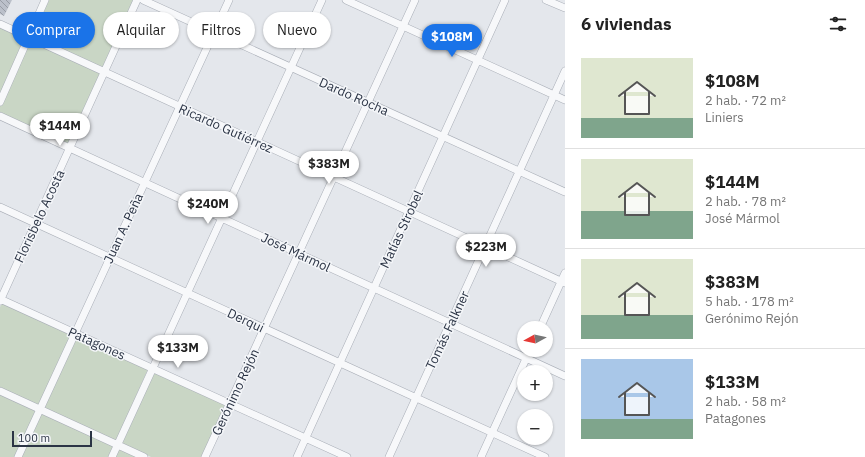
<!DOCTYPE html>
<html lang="es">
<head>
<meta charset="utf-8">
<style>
  :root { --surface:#fff; --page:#f6f6f6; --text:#222; --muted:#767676; --line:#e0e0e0; --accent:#1a73e8 }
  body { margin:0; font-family:"IBM Plex Sans",sans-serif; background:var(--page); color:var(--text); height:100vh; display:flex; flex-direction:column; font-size:15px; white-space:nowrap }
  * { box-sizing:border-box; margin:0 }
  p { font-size:13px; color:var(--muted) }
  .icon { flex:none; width:22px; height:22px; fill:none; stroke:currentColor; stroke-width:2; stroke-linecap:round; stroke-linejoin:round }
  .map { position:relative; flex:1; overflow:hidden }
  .side { display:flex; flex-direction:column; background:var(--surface); width:300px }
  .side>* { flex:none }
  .guide { position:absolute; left:12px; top:12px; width:380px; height:36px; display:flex; gap:8px }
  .needle { width:26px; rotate:262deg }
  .tools { position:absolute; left:517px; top:321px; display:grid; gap:8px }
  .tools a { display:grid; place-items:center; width:36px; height:36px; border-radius:50%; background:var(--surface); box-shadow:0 1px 3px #0004; font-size:20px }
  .scale { position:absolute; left:12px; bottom:10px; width:80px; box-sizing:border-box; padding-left:4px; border:2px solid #2b3445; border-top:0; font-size:11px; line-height:14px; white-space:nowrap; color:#2b3445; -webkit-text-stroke:3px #f4f6f9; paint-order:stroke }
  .price { position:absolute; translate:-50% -34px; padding:0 9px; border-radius:14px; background:#fff; color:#222; font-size:13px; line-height:26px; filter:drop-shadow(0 1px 2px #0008) }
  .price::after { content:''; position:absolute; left:50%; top:24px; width:12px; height:9px; margin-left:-6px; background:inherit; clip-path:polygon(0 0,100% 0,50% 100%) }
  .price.selected { background:var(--accent); color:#fff }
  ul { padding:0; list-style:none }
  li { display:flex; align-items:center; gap:12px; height:100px; padding:0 16px }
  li+li { border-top:1px solid var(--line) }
  li span { display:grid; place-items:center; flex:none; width:112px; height:80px; border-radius:0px; color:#555 }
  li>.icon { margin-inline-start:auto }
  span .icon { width:48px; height:48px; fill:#fffc; stroke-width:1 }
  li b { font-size:17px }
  h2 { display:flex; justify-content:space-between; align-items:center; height:48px; padding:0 16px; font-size:17px }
  .tag { padding:0 14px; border-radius:18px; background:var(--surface); box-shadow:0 1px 3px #0004; font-size:14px; line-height:36px }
  .tag.selected { background:var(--accent); color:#fff }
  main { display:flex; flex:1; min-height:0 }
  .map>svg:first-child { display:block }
  .green { fill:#c9d6c5 }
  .building { fill:url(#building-back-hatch) }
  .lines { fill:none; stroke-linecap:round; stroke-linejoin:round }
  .minor-casing { stroke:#a9aeb7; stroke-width:8 }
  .minor { stroke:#f7f8fa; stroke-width:7 }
  .labels { text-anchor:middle; stroke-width:3; stroke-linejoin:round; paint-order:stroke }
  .street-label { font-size:13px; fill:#2b3445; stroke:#f4f6f9 }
</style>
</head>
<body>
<main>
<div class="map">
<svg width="565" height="457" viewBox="0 0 565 457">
  <defs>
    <pattern id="building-back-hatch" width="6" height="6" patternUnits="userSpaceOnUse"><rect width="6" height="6" fill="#bbc0ca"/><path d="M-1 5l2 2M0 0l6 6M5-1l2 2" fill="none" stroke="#989da6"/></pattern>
  </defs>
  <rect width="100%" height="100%" fill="#e4e7ec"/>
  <path class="green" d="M49 0H133L103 68 32 36Z
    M0 26 103 73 68 147 0 115Z
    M2 303 71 335 39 406 0 388V307Z
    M76 337 148 369 116 441 44 408Z
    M154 372 225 404 202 457H151L122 444Z
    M0 395 36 411 15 457H0Z
    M40 413 113 446 108 457H21Z
    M118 449 136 457H115Z"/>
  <path class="building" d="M0 0H12L4 16 0 14Z"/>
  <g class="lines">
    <g class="minor-casing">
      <path id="minor" d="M143 0 565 192
        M346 0 565 100
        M546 0 565 8
        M0 24 565 283
        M0 102 45 0
        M0 116 565 376
        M0 207 545 457
        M0 299 347 457
        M0 301 137 0
        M540 328 565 273
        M0 391 144 457
        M18 457 229 0
        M112 457 322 0
        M205 457 415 0
        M297 457 505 0
        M389 457 565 71
        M481 457 530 350"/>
    </g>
    <use href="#minor" class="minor"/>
  </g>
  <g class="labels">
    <g class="street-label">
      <text transform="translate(354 96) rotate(24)" y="5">Dardo Rocha</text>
      <text transform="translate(226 128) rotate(24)" y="5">Ricardo Gutiérrez</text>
      <text transform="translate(39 216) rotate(-65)" y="5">Florisbelo Acosta</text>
      <text transform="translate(123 228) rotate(-65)" y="5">Juan A. Peña</text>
      <text transform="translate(401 229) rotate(-65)" y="5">Matías Strobel</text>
      <text transform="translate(296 252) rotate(25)" y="5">José Mármol</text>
      <text transform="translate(246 320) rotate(25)" y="5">Derqui</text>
      <text transform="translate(447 330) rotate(-65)" y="5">Tomás Falkner</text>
      <text transform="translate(97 343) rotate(24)" y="5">Patagones</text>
      <text transform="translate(235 392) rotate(-65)" y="5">Gerónimo Rejón</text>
    </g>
  </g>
</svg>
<div class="tools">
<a><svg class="needle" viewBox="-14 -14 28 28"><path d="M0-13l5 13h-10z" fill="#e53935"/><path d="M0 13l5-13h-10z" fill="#767676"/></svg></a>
<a>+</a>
<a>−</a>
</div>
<div class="scale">100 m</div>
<b class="price selected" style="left:452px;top:58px">$108M</b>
<b class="price" style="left:60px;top:147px">$144M</b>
<b class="price" style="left:329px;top:185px">$383M</b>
<b class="price" style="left:208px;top:225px">$240M</b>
<b class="price" style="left:486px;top:268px">$223M</b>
<b class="price" style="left:178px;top:369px">$133M</b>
<div class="guide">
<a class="tag selected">Comprar</a>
<a class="tag">Alquilar</a>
<a class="tag">Filtros</a>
<a class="tag">Nuevo</a>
</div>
</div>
<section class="side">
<h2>6 viviendas<svg class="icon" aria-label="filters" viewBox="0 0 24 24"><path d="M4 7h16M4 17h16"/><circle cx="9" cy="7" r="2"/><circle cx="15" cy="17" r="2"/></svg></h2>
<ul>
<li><span style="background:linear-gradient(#dfe7d0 75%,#7fa58c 0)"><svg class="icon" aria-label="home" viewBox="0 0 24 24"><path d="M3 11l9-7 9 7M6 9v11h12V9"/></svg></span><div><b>$108M</b><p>2 hab. · 72 m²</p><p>Liniers</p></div></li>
<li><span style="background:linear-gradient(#dfe7d0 65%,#7fa58c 0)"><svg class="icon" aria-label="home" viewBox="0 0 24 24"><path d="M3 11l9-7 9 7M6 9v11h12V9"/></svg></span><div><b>$144M</b><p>2 hab. · 78 m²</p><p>José Mármol</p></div></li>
<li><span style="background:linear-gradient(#dfe7d0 70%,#7fa58c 0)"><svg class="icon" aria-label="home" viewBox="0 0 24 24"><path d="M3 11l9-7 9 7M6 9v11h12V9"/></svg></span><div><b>$383M</b><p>5 hab. · 178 m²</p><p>Gerónimo Rejón</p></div></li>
<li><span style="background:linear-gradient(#a9c7e8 75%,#7fa58c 0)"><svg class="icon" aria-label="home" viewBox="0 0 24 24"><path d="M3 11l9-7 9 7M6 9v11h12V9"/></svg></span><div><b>$133M</b><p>2 hab. · 58 m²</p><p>Patagones</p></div></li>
</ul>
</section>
</main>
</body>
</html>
